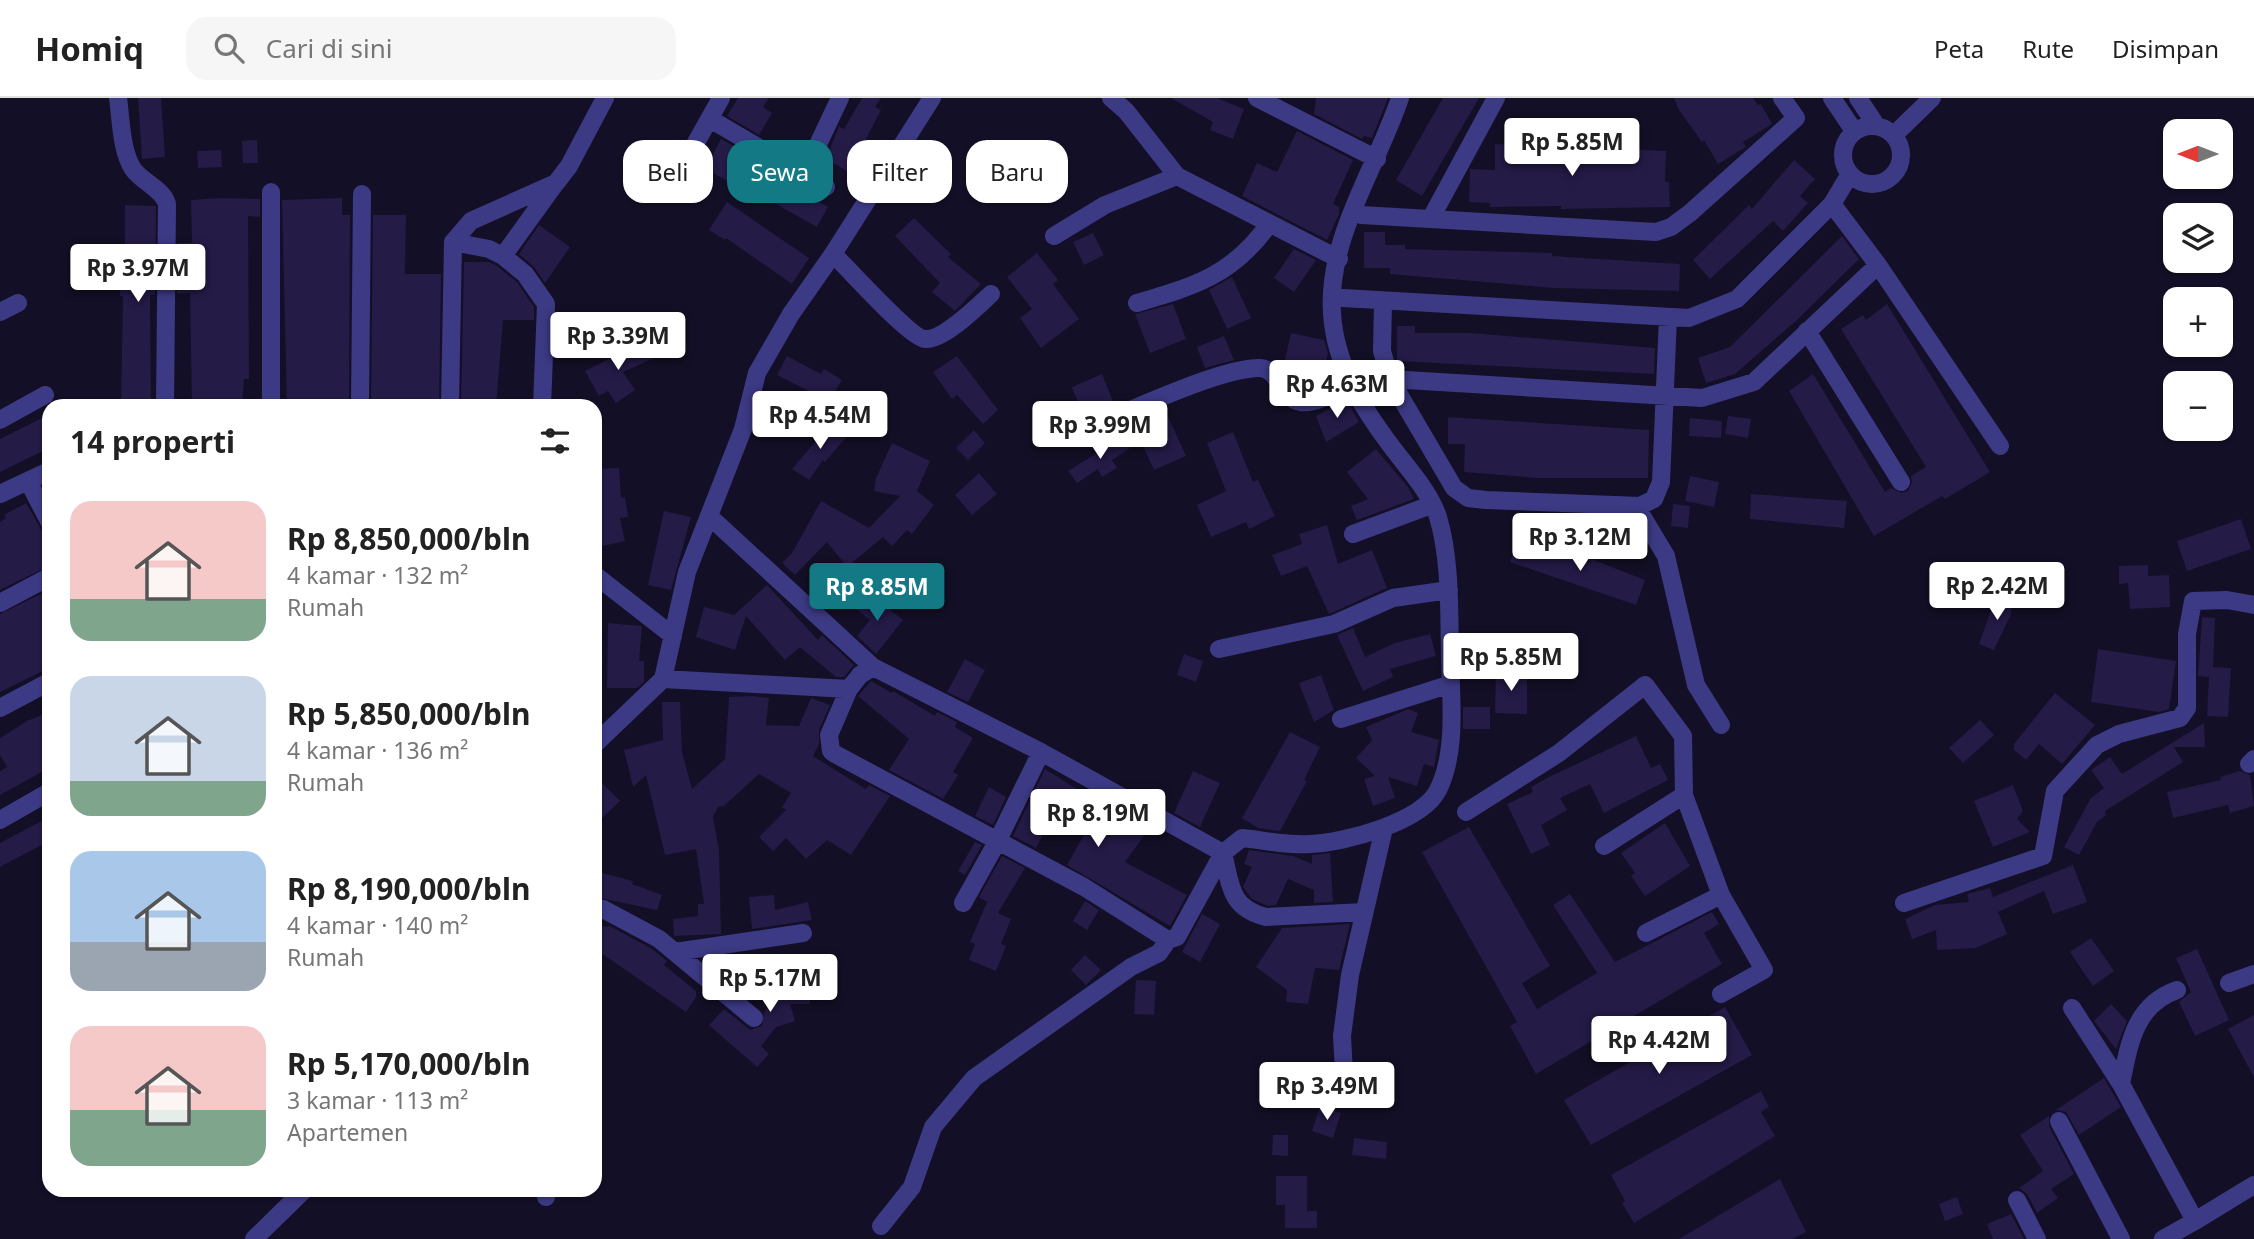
<!DOCTYPE html>
<html lang="id">
<head>
<meta charset="utf-8">
<style>
  :root { --surface:#fff; --page:#f6f6f6; --text:#222; --muted:#767676; --line:#e0e0e0; --accent:#137a85 }
  body { margin:0; font-family:"Noto Sans",sans-serif; background:var(--page); color:var(--text); height:100vh; display:flex; flex-direction:column; font-size:26px; white-space:nowrap }
  * { box-sizing:border-box; margin:0 }
  p { font-size:23px; color:var(--muted) }
  .icon { flex:none; width:38px; height:38px; fill:none; stroke:currentColor; stroke-width:2; stroke-linecap:round; stroke-linejoin:round }
  .map { position:relative; flex:1; overflow:hidden }
  .details { position:absolute; left:42px; top:301px; width:560px; height:798px; display:flex; flex-direction:column; background:var(--surface); border-radius:21px; box-shadow:0 2px 5px #0004 }
  .details>* { flex:none }
  .banner { position:absolute; left:623px; top:42px; width:665px; height:63px; display:flex; gap:14px }
  .needle { width:46px; rotate:270deg }
  .tools { position:absolute; left:2163px; top:21px; display:grid; gap:14px }
  .tools a { display:grid; place-items:center; width:70px; height:70px; border-radius:14px; background:var(--surface); box-shadow:0 2px 5px #0004; font-size:35px }
  .price { position:absolute; translate:-50% -60px; padding:0 16px; border-radius:7px; background:#fff; color:#222; font-size:23px; line-height:46px; filter:drop-shadow(0 2px 4px #0008) }
  .price::after { content:''; position:absolute; left:50%; top:42px; width:21px; height:16px; margin-left:-10px; background:inherit; clip-path:polygon(0 0,100% 0,50% 100%) }
  .price.current { background:var(--accent); color:#fff }
  ul { padding:0; list-style:none }
  li { display:flex; align-items:center; gap:21px; height:175px; padding:0 28px }
  li span { display:grid; place-items:center; flex:none; width:196px; height:140px; border-radius:21px; color:#555 }
  li>.icon { margin-inline-start:auto }
  span .icon { width:84px; height:84px; fill:#fffc; stroke-width:1 }
  li b { font-size:30px }
  h2 { display:flex; justify-content:space-between; align-items:center; height:84px; padding:0 28px; font-size:30px }
  .tag { padding:0 24px; border-radius:21px; background:var(--surface); box-shadow:0 2px 5px #0004; font-size:24px; line-height:63px }
  .tag.current { background:var(--accent); color:#fff }
  header { display:flex; align-items:center; gap:42px; box-sizing:border-box; height:98px; padding:0 35px; background:var(--surface); border-bottom:2px solid var(--line) }
  header strong { font-size:33px }
  nav { display:flex; gap:38px; margin-inline-start:auto; font-size:24px }
  .search { width:490px; height:63px; background:var(--page); display:flex; align-items:center; gap:18px; box-sizing:border-box; padding:0 24px; border-radius:21px; color:var(--muted); font-size:26px }
  .map>svg:first-child { display:block }
  .building { fill:#241b47 }
  .lines { fill:none; stroke-linecap:round; stroke-linejoin:round }
  .street { stroke:#3d3a85; stroke-width:18 }
</style>
</head>
<body>
<header>
<strong>Homiq</strong>
<div class="search"><svg class="icon" aria-label="search" viewBox="0 0 24 24"><circle cx="10" cy="10" r="6"/><path d="M15 15l6 6"/></svg>Cari di sini</div>
<nav><a>Peta</a><a>Rute</a><a>Disimpan</a></nav>
</header>
<div class="map">
<svg width="2254" height="1141" viewBox="0 0 2254 1141">
  <rect width="100%" height="100%" fill="#130f26"/>
  <path class="building" d="M138 0H161L165 59 142 61Z
    M738 0H769L763 9 772 15 759 37 727 18Z
    M862 0H881L875 9 881 12 849 74 826 61 839 28 844 31Z
    M1171 0H1217L1244 11 1233 41 1210 32 1213 24Z
    M1316 0H1388L1372 40 1364 38 1362 41 1314 16Z
    M1443 0H1479L1422 98 1396 82Z
    M1674 0H1753L1758 7 1761 6 1772 26 1743 44 1746 49 1718 66 1704 42 1702 44 1679 12Z
    M1297 33 1353 62 1333 106 1339 109V116L1327 142 1242 98 1257 65 1277 74Z
    M721 41 747 56 760 66 758 69 828 109 817 129 730 80 728 83 705 71Z
    M257 42 258 65H243L242 43Z
    M1495 46 1666 53 1665 84H1669L1670 109 1561 111V108L1490 109V105L1469 104 1470 71 1495 72Z
    M221 52 222 69 198 70 197 53Z
    M1794 62 1815 81 1800 98 1808 105 1783 133 1773 123 1710 181 1693 162 1749 107 1752 111Z
    M222 100 260 101V119L248 118 249 281H244L242 308H192L190 195 177 196 178 145H192L191 102Z
    M342 100V117H350L349 308H287L282 102Z
    M727 104 809 160 792 186 726 140 725 142 709 132Z
    M125 107 156 108 155 197H150L151 308H121L123 198H120L119 180H125Z
    M373 117H406L405 176H441L439 308H371Z
    M914 120 951 156 948 159 981 186 955 213 932 194 940 185 895 138Z
    M539 127 570 149 545 185 534 169 519 156Z
    M1364 134H1385V147H1405V151L1552 155V158L1680 166 1679 193 1554 190 1390 176V170H1364Z
    M1093 135 1104 157 1084 167 1073 144Z
    M1842 138 1859 161 1797 222 1735 276 1706 285 1698 260 1730 249Z
    M1294 151 1316 162 1294 194 1274 180Z
    M1037 155 1058 182 1053 186 1079 221 1041 250 1020 220 1032 211 1007 179Z
    M464 164H489L497 168 517 184 534 209V222H503L496 308H461Z
    M1232 179 1251 220 1227 231 1209 192Z
    M1173 206 1186 241 1150 255 1135 216Z
    M1887 206 1990 374 1945 401 1942 398 1874 438 1789 293 1813 276 1885 394 1891 390 1901 395 1908 393 1912 384 1911 378 1926 369 1841 231 1863 217 1866 222Z
    M1397 228H1415V235H1471L1655 250 1654 276 1397 263Z
    M1291 235 1324 242 1328 255 1321 289 1294 286 1283 271Z
    M1224 238 1234 262 1205 270 1197 249Z
    M644 243 652 261 623 274 635 292 616 305 608 293 599 298 585 273Z
    M787 258 821 276 824 271 842 282 829 303 777 277Z
    M957 258 998 312 983 326 957 297 952 301 933 274Z
    M1102 276 1114 306 1098 313 1092 322 1086 325 1072 289Z
    M1343 303H1347L1359 324 1326 344 1316 318Z
    M1166 314 1186 358 1154 372 1135 331Z
    M1728 318 1751 321 1748 340 1725 336Z
    M44 319 49 329V350L0 374V341Z
    M1448 319 1649 332 1648 380H1537L1464 374 1465 346H1448Z
    M1690 320 1722 323 1721 340 1689 338Z
    M832 324 848 337 825 364 823 362 809 382 792 371Z
    M974 332 985 345 968 362 956 350Z
    M1233 334 1253 384 1258 382 1275 418 1249 431 1246 424 1211 439 1197 407 1226 393 1207 345Z
    M1123 339 1130 350 1112 362 1117 370 1102 379 1098 371 1077 385 1068 373Z
    M892 345 930 363 917 393 934 407 912 436 907 432 892 448 883 439 847 469 827 444 795 477 782 465 792 455 821 403 869 430 900 398 874 393 876 380Z
    M1376 351 1408 389 1414 401 1357 422 1351 408 1368 401 1347 374Z
    M619 370 621 400 625 399 628 419 620 420 625 443 598 449 595 436V431L599 430 595 406V371Z
    M979 375 997 396 972 417 955 397Z
    M1690 378 1719 384 1714 409 1685 403Z
    M1751 396 1847 403 1844 430 1750 421Z
    M26 405 49 445V468L0 492V424L6 420 4 417Z
    M1673 406 1690 408 1688 430 1671 428Z
    M664 413 691 419 671 492 648 487Z
    M2241 421 2251 451 2187 473 2177 443Z
    M1327 427 1338 466 1372 452 1387 490 1329 516 1307 468 1281 478 1272 457 1302 446 1299 436Z
    M1518 443 1571 460 1590 465 1591 461 1645 482 1636 507 1510 464Z
    M2148 467V478L2169 477 2170 509 2130 511 2128 485 2119 486V468Z
    M767 487 818 542 822 537 854 567 844 579H836L800 549 785 562 746 518 735 552 696 539 704 509 734 517Z
    M49 492V570L0 594V516Z
    M868 495 903 522 876 556 857 538 870 522 856 511Z
    M1996 498 2013 500 2011 516 1994 552 1979 546Z
    M2202 519 2215 520 2213 569 2231 570 2228 619 2207 618 2209 579 2198 578Z
    M608 525 642 528 639 563H644V584L637 590H607Z
    M1353 530 1365 559 1395 545 1430 536 1436 558 1390 571 1393 579 1363 593 1337 537Z
    M2098 551 2176 563 2169 611 2159 614 2091 604Z
    M1184 556 1203 563 1196 584 1177 577Z
    M965 561 985 572 968 604 947 594Z
    M1496 575H1527V616L1495 615Z
    M1321 577 1334 612 1314 624 1299 585Z
    M871 583 892 595 893 593 935 618 937 614 957 624 955 629 973 640 953 674 958 677 943 701 889 672 909 641 858 598Z
    M2055 595 2095 627 2062 666 2039 646 2026 662 2014 652V646Z
    M751 598 769 600 766 627 799 628 811 600 830 607 819 632V646L813 658 866 691 869 687 890 698 851 757 827 742 806 761 786 740 773 753 759 739 786 712 782 709 791 695 759 676 724 708 718 709 713 719 719 752 721 836 674 838 673 821 698 818V806H704L696 751 665 757 646 677 633 689 624 652 663 642 662 604H680L682 654 692 691 725 661 729 599Z
    M1463 609H1490V631H1463Z
    M1408 611 1418 615 1411 634 1439 642 1434 669 1424 666 1417 688 1388 679 1395 700 1373 708 1364 681 1375 678 1356 660 1372 642 1366 629Z
    M49 614V670L0 697V673L7 669 0 657V640L27 623Z
    M1980 622 1994 637 1963 665 1949 650Z
    M2204 625 2205 649H2174L2183 664 2105 713 2106 717 2097 724 2079 757 2064 749 2091 700 2104 690 2091 672 2110 659 2122 676Z
    M1290 634 1320 649 1304 682 1307 683 1280 733 1258 730 1242 720Z
    M1636 638 1651 670 1660 666 1668 682 1604 715 1590 686 1560 700 1567 712 1541 727 1550 747 1531 756 1507 706 1533 694 1531 689 1549 679Z
    M1045 671 1088 698 1078 716 1111 736 1121 722 1144 738 1125 764 1187 797 1170 828 1067 767 1084 737 1052 720 1036 750 1013 738Z
    M1193 673 1220 685 1200 729 1174 715Z
    M2240 673 2250 677 2254 708 2230 715 2228 707 2173 720 2167 694 2221 682 2220 679Z
    M595 678 620 703 595 727Z
    M2013 687 2023 713 2017 721 2030 734 1993 749 1974 703Z
    M989 689 1006 699 993 727 975 718Z
    M49 719V743L0 769V745Z
    M1665 725 1690 768 1645 798 1631 778 1635 775 1621 755Z
    M1469 729 1550 868 1522 885 1537 911 1597 875 1553 807 1570 796 1615 864 1712 814 1719 826 1704 835 1722 866 1536 976 1510 928 1517 924 1422 754Z
    M975 744 982 747 965 777 958 773Z
    M1249 752 1293 758 1312 766V757L1330 755 1333 804 1314 805V792L1288 781 1276 807 1268 808 1252 801 1243 789 1252 769 1244 766Z
    M1002 758 1025 770 998 815 1011 821 1001 846 1006 848 996 873 969 862 975 846 970 844 987 804 979 799Z
    M2073 767 2087 804 2053 816 2044 793 1998 814 2007 836 1976 850 1937 852 1936 832 1912 841 1905 821 1935 807 1969 804 1967 796 1990 790 1993 799Z
    M595 773 633 783 632 786 662 797 657 812 595 799Z
    M774 797 775 812 808 804 812 822 752 831 749 799Z
    M1085 803 1099 812 1087 832 1073 823Z
    M1202 816 1220 826 1200 864 1182 854Z
    M1350 826 1339 872 1315 870 1308 906 1286 904 1287 892 1256 869 1282 830Z
    M610 828 652 851 667 863 664 867 696 893V899L686 914 604 857 595 858V829Z
    M2091 840 2114 873 2093 888 2070 854Z
    M2197 851 2229 922 2195 938 2179 904 2191 894 2176 860Z
    M1085 857 1101 872 1086 887 1071 872Z
    M750 860 754 892 740 893 730 885 727 862Z
    M793 861H817V890H810V906H790L795 923 776 929 761 948 769 956 757 969 709 927 724 911 750 932 762 928 764 914 785 887 793 884Z
    M1136 882 1156 883 1154 917 1134 916Z
    M2111 906 2127 923 2116 951 2094 923Z
    M1725 909 1752 957 1591 1047 1564 1002Z
    M2254 917V979L2228 931Z
    M2104 980 2121 1009 2079 1037 2066 1014 2056 1012Z
    M1761 993 1769 1009 1761 1014 1775 1038 1634 1125 1622 1105 1625 1103 1611 1077Z
    M1320 1009 1341 1015 1333 1040 1312 1033Z
    M2049 1018V1028L2074 1076 2051 1091 2058 1100 2037 1115 2027 1096 2019 1090 2043 1073 2020 1037Z
    M1273 1037H1288V1058L1272 1057Z
    M1354 1040 1387 1044 1386 1061 1352 1057Z
    M1276 1078H1307V1113H1317V1130H1285V1107H1276Z
    M1780 1081 1806 1134 1792 1141H1679Z
    M1957 1099 1963 1116 1945 1123 1939 1106Z
    M2011 1116 2024 1141H1993L1987 1126Z"/>
  <g class="lines">
    <path class="street" d="M118 0C121 21 121 53 133 71 142 84 163 91 167 106L165 308
      M1111 0 1126 13 1177 78 1339 161
      M1257 0 1377 61
      M1832 0 1854 33
      M1858 0 1876 27
      M710 21 826 89
      M1843 57a29 29 0 1 1 58 0a29 29 0 1 1-58 0Z
      M1894 37 1932 0
      M680 73 721 0
      M804 76 840 0
      M1832 106 1878 167 2000 348
      M1361 117 1656 134 1671 129 1690 115 1796 20 1782 0
      M1431 120 1496 0
      M1054 138 1105 107 1177 78
      M453 144 489 151 503 158 555 86
      M833 156C849 171 910 240 925 241 943 243 978 208 991 196
      M503 158 525 176 546 206 542 308
      M1343 200 1689 220 1737 201 1832 106 1850 76
      M1383 204 1382 253 1390 281 1454 390 1468 400 1486 402 1640 408 1654 401 1661 384 1668 219
      M1137 205C1195 188 1233 177 1269 126
      M0 214 18 205
      M1807 233 1901 384
      M1390 281 1702 300 1754 284 1878 167
      M271 308V94
      M360 308 362 96
      M450 308 453 144 471 123 556 85 569 68 605 0
      M0 322 45 297
      M1103 323C1143 308 1217 272 1257 270 1280 268 1280 302 1301 304 1317 306 1338 293 1352 286
      M28 383 49 423
      M0 396 49 373
      M1636 408 1666 458 1696 587 1721 627
      M709 418 873 569
      M1353 436 1431 407
      M595 477 673 538
      M0 505 49 479
      M1219 551 1334 526 1393 500 1449 492
      M663 581 849 591 860 577 873 569 1041 654 1223 755 1242 740C1264 742 1288 748 1310 746 1344 745 1422 724 1438 692 1457 654 1451 602 1450 561 1449 517 1451 462 1438 419 1431 397 1412 375 1398 357 1366 316 1335 269 1332 215 1327 140 1377 69 1400 0
      M849 591 829 637 831 653 835 656 1084 789 1168 842 1177 839 1223 755
      M0 610 49 584
      M1341 621 1451 586
      M595 646 663 581 687 474 743 331 757 275 791 216 833 156 932 0
      M2249 666 2254 661
      M1466 714 1559 655 1645 587 1683 638 1684 697 1721 797 1764 872 1721 896
      M0 722 49 694
      M1604 748 1684 697
      M1223 755C1231 787 1229 810 1266 819L1364 814
      M963 805 997 744 1041 654
      M1904 805 2043 758 2055 693 2097 647 2119 636 2180 620 2187 610V536L2193 503 2227 502 2254 507
      M595 810 603 811 659 841 754 920
      M1646 835 1721 797
      M675 854 803 835
      M2229 885 2254 876
      M2072 910 2121 986 2195 1123 2254 1087
      M2121 986C2129 947 2134 907 2177 892
      M1345 992 1342 938 1350 877 1384 730
      M2059 1023 2121 1141
      M545 1092 546 1099
      M2017 1102 2037 1141
      M881 1128 912 1089 933 1029 974 980 1131 869 1159 855 1168 842
      M254 1141 304 1092
      M2163 1141 2195 1123"/>
  </g>
</svg>
<div class="tools">
<a><svg class="needle" viewBox="-14 -14 28 28"><path d="M0-13l5 13h-10z" fill="#e53935"/><path d="M0 13l5-13h-10z" fill="#767676"/></svg></a>
<a><svg class="icon" aria-label="layers" viewBox="0 0 24 24"><path d="M12 4l9 5-9 5-9-5zM3 14l9 5 9-5"/></svg></a>
<a>+</a>
<a>−</a>
</div>
<b class="price" style="left:1572px;top:80px">Rp 5.85M</b>
<b class="price" style="left:138px;top:206px">Rp 3.97M</b>
<b class="price" style="left:618px;top:274px">Rp 3.39M</b>
<b class="price" style="left:1337px;top:322px">Rp 4.63M</b>
<b class="price" style="left:820px;top:353px">Rp 4.54M</b>
<b class="price" style="left:1100px;top:363px">Rp 3.99M</b>
<b class="price" style="left:1580px;top:475px">Rp 3.12M</b>
<b class="price" style="left:1997px;top:524px">Rp 2.42M</b>
<b class="price current" style="left:877px;top:525px">Rp 8.85M</b>
<b class="price" style="left:1511px;top:595px">Rp 5.85M</b>
<b class="price" style="left:1098px;top:751px">Rp 8.19M</b>
<b class="price" style="left:770px;top:916px">Rp 5.17M</b>
<b class="price" style="left:1659px;top:978px">Rp 4.42M</b>
<b class="price" style="left:1327px;top:1024px">Rp 3.49M</b>
<div class="banner">
<a class="tag">Beli</a>
<a class="tag current">Sewa</a>
<a class="tag">Filter</a>
<a class="tag">Baru</a>
</div>
<section class="details">
<h2>14 properti<svg class="icon" aria-label="filters" viewBox="0 0 24 24"><path d="M4 7h16M4 17h16"/><circle cx="9" cy="7" r="2"/><circle cx="15" cy="17" r="2"/></svg></h2>
<ul>
<li><span style="background:linear-gradient(#f6c9c9 70%,#7fa58c 0)"><svg class="icon" aria-label="home" viewBox="0 0 24 24"><path d="M3 11l9-7 9 7M6 9v11h12V9"/></svg></span><div><b>Rp 8,850,000/bln</b><p>4 kamar · 132 m²</p><p>Rumah</p></div></li>
<li><span style="background:linear-gradient(#c9d6e8 75%,#7fa58c 0)"><svg class="icon" aria-label="home" viewBox="0 0 24 24"><path d="M3 11l9-7 9 7M6 9v11h12V9"/></svg></span><div><b>Rp 5,850,000/bln</b><p>4 kamar · 136 m²</p><p>Rumah</p></div></li>
<li><span style="background:linear-gradient(#a9c7e8 65%,#9aa5b1 0)"><svg class="icon" aria-label="home" viewBox="0 0 24 24"><path d="M3 11l9-7 9 7M6 9v11h12V9"/></svg></span><div><b>Rp 8,190,000/bln</b><p>4 kamar · 140 m²</p><p>Rumah</p></div></li>
<li><span style="background:linear-gradient(#f6c9c9 60%,#7fa58c 0)"><svg class="icon" aria-label="home" viewBox="0 0 24 24"><path d="M3 11l9-7 9 7M6 9v11h12V9"/></svg></span><div><b>Rp 5,170,000/bln</b><p>3 kamar · 113 m²</p><p>Apartemen</p></div></li>
</ul>
</section>
</div>
</body>
</html>
